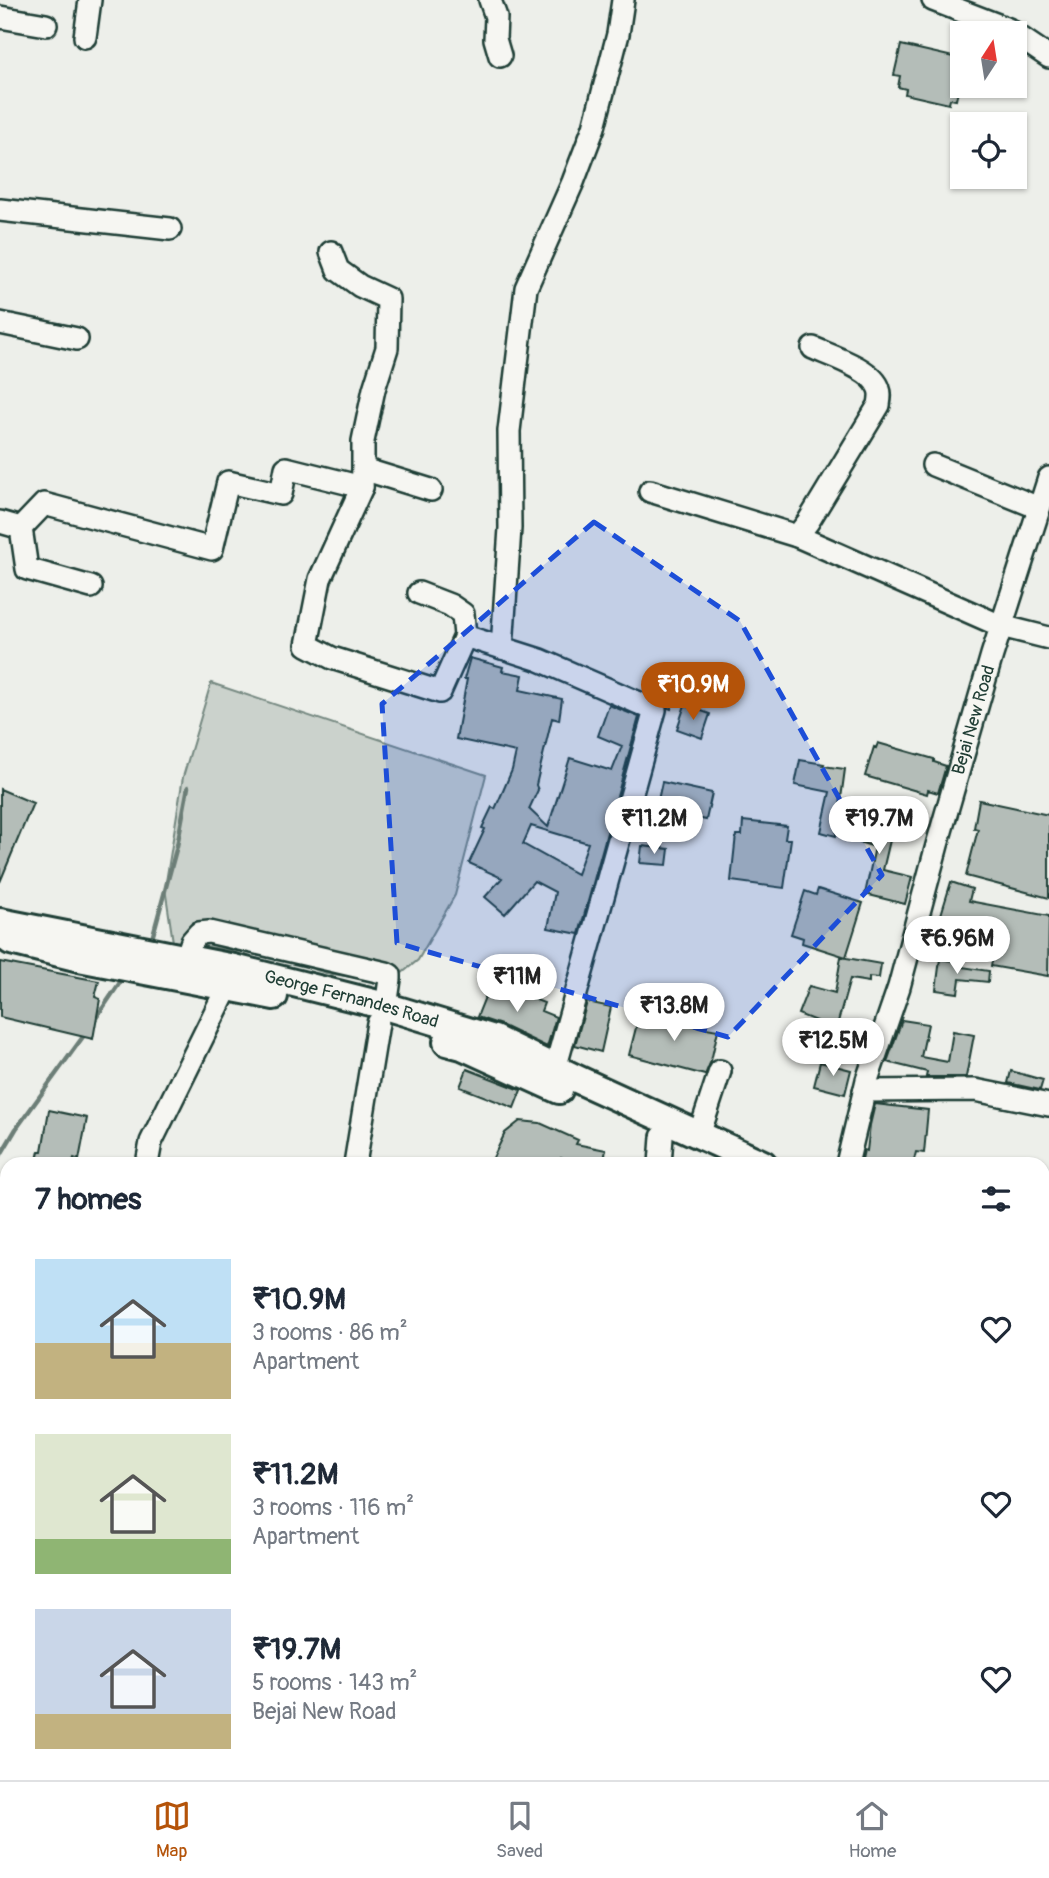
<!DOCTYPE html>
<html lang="en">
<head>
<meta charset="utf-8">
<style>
  :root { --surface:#fff; --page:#f6f6f7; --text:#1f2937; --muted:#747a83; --line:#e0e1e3; --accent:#b45309 }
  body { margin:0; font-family:Pangolin,sans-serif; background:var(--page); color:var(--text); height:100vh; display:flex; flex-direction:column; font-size:26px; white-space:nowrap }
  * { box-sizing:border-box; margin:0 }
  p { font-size:23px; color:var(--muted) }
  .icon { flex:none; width:38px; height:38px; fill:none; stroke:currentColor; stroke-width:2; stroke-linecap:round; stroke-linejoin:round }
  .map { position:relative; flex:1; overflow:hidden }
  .drawer { position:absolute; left:0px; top:1157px; width:1050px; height:625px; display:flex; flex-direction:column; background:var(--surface); border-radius:21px 21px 0 0; box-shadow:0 2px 5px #0004 }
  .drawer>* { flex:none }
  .needle { width:46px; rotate:12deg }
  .tools { position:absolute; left:950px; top:21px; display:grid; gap:14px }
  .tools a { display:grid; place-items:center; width:77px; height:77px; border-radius:0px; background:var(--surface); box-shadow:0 2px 5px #0004; font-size:35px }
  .price { position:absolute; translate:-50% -60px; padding:0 16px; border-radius:24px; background:#fff; color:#222; font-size:23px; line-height:46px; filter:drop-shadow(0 2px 4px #0008) }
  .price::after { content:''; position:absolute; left:50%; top:42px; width:21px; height:16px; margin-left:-10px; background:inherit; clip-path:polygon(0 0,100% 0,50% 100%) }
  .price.current { background:var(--accent); color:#fff }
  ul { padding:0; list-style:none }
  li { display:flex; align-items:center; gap:21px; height:175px; padding:0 35px }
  li span { display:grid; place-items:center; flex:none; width:196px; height:140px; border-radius:0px; color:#555 }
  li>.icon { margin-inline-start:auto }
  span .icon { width:84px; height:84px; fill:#fffc; stroke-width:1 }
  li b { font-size:30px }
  h2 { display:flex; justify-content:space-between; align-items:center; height:84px; padding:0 35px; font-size:30px }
  .tabs { display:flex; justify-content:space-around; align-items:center; height:98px; border-top:2px solid var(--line); background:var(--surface); font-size:19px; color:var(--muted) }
  .tabs a { display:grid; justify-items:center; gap:4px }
  .tabs .current { color:var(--accent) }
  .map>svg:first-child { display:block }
  .green { fill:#cbd2cc; stroke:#758880; stroke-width:2 }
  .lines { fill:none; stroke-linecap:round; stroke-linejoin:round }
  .stream { stroke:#6c7e77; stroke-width:4.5 }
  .building { fill:#b4bdb8; stroke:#1f3d34; stroke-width:2; fill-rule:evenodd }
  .minor-casing { stroke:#1f3d34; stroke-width:26 }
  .major-casing { stroke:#1f3d34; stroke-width:32 }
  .minor { stroke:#f6f6f2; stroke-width:21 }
  .major { stroke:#f6f6f2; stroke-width:26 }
  .marked { fill:#1d4ed8; fill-opacity:0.2; stroke:#1d4ed8; stroke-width:5; stroke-dasharray:14 9; stroke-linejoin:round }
  .labels { text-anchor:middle; stroke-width:5; stroke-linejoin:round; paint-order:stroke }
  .street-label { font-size:18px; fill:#1f3d34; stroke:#f6f6f2 }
</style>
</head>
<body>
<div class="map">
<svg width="1049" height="1780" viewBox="0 0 1049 1780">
  <rect width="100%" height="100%" fill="#edefea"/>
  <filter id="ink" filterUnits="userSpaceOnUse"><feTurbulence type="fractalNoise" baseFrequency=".0143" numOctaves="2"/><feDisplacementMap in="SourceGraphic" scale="14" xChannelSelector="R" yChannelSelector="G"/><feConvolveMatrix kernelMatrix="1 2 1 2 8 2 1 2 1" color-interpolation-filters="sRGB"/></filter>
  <g filter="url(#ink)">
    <path class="green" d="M211 683 486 775 455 895 418 960 390 983 326 973 271 956 173 942 165 888 183 777Z"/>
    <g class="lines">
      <path class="stream" d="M153 935 177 846 188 787
        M94 1021 123 978
        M0 1156 16 1129 85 1034"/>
    </g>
    <path class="building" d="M901 45 962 59V71L956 100 950 99 949 104 905 94 906 89 898 87 900 76 894 75Z
      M470 658 503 667 502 671 523 675 520 690 562 699 559 720 552 718 536 785 538 790 529 809 548 827 570 758 612 771 622 746 598 736 609 705 639 717 579 934 548 928 555 892 534 881 505 914 485 897 502 878 469 863 485 829 482 828 492 807 495 809 503 791 512 770 516 752 456 739 467 679H464ZM531 826 588 843 577 874 523 844Z
      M656 680 677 684 671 709 668 708 665 701 653 695Z
      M685 705 710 714 702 738 677 729Z
      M878 743 934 759V762L946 766 938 793 928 790 927 794 865 776 874 747 876 748Z
      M800 760 824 764 823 766 845 769 836 836 821 832 830 792 795 785Z
      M662 782 712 793 706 820 656 809Z
      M0 789 33 803 0 882Z
      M979 800 1049 815V898L966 876 978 829 974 828Z
      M855 809 895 819 883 870 912 877 905 904 865 894 875 847 846 838Z
      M743 821 787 826 785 839H791L784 888 731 881 736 835H742Z
      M642 846 669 849 667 865 640 863Z
      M951 882 972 889 969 901 1049 916 1048 976 991 966 997 935 971 931 972 928 940 918Z
      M818 889 863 903 846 957 802 943 803 938 791 934 805 891 816 895Z
      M841 957 881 964 879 978 869 977V982L850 979 836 1029 798 1014 809 986 835 993Z
      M940 959 962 962V967L989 971 988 982 960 979 958 993 936 990Z
      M0 962 99 981 95 997 100 999 93 1039 0 1017Z
      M491 982 544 1003 541 1011 556 1017 547 1047 501 1025 477 1017Z
      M587 1002 611 1007 601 1052 575 1045Z
      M640 1012 674 1018 673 1022 718 1030 711 1061 705 1075 629 1055Z
      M902 1020 928 1024 921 1057 948 1062 953 1031 974 1035 966 1077H926L927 1072 887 1062Z
      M820 1062 851 1070 845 1094 814 1086Z
      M467 1069 521 1090 514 1108 460 1087Z
      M1011 1071 1043 1080 1040 1090 1008 1083Z
      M875 1104 928 1110 924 1153 916 1152 913 1164H861L864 1150 867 1151 870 1125Z
      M49 1110 87 1118 79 1160 74 1158 72 1164H36L39 1151H42Z
      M520 1121 540 1123 578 1140 576 1144 606 1150 603 1164H573L561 1158 558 1164H490L505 1133Z"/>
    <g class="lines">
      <g class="minor-casing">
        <g id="minor">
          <path d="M490 0 496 17 495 39 500 56"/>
          <path d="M933 0 1008 29 1014 33"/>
          <path d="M0 17 46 25"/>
          <path d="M1015 34 1049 57"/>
          <path d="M85 37 90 0"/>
          <path d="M0 210 170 229"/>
          <path d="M331 252 338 270 360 286 388 299 387 348 374 389 363 441V469"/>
          <path d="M0 323 77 339"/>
          <path d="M933 465 1039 508"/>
          <path d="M650 491 797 536 1001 626 1049 638"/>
          <path d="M0 522 21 528 27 569 91 587"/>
          <path d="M21 528 44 504 212 549 228 482 281 494 286 468 362 487"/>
          <path d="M797 536 808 522 879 405C880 399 881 394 879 389 873 369 831 356 813 348"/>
          <path d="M419 593 450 605 463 614 465 636 440 692 332 658 307 645 320 579 362 487 363 469 431 490"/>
          <path d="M465 636 540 660 655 710 555 1069"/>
          <path d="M502 648 510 528 509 431 526 288 573 182 594 127 618 34 623 0"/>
          <path d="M186 958 192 941 199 933 209 932 386 973 390 975V979L386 1007"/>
          <path d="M864 1091 975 1090 1049 1105"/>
          <path d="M699 1135 720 1071"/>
          <path d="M147 1164 151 1142 228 986"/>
          <path d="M355 1164 378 1023"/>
          <path d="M660 1164 662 1137"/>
          <path id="s1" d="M847 1164 867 1080 899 987 937 845 992 655 1049 478"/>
          <path d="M0 1359 7 1363"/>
          <path d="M0 1486 7 1489"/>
          <path d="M1043 1687 1049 1679"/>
          <path d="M0 1714C13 1732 2 1759 7 1780"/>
          <path d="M499 1774 501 1780"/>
          <path d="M178 1777 186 1780"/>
          <path d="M448 1780 453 1774"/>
          <path d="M981 1780 982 1774"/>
        </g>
      </g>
      <g class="major-casing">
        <g id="major">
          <path id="s2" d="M0 922 234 968 378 1004 494 1039 577 1079 763 1164"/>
          <path d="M11 941 79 958 274 996"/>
          <path d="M447 1042 462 1046 559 1090"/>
          <path d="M1043 1288H1049"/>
          <path d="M1043 1307 1049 1309"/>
        </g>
      </g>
      <use href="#minor" class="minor"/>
      <use href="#major" class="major"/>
    </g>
  </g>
  <path class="marked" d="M594 522 740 621 882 875 728 1037 397 943 382 704Z"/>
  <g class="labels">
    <g class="street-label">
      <text dy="6" stroke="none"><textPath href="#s1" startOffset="462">Bejai New Road</textPath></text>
      <text dy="6" stroke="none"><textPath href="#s2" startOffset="360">George Fernandes Road</textPath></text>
    </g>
  </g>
</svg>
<div class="tools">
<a><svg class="needle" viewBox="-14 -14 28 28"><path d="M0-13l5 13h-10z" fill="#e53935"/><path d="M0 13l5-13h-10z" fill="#747a83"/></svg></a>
<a><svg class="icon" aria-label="locate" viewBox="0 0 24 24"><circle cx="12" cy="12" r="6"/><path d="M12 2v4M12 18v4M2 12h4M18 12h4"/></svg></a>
</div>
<b class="price current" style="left:693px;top:722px">₹10.9M</b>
<b class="price" style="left:654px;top:856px">₹11.2M</b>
<b class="price" style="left:879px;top:856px">₹19.7M</b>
<b class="price" style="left:957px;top:976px">₹6.96M</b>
<b class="price" style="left:517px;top:1014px">₹11M</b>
<b class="price" style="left:674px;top:1043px">₹13.8M</b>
<b class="price" style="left:833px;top:1078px">₹12.5M</b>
<section class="drawer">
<h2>7 homes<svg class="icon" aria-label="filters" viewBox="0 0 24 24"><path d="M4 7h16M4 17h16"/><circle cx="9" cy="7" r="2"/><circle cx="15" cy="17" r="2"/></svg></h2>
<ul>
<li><span style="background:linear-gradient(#bfe0f5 60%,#c2b280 0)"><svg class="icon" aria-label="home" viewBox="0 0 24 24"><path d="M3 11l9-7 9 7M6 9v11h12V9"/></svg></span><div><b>₹10.9M</b><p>3 rooms · 86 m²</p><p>Apartment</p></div><svg class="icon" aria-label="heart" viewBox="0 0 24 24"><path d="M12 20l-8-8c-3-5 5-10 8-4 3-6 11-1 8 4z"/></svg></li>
<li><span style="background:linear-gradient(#dfe7d0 75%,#8fb573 0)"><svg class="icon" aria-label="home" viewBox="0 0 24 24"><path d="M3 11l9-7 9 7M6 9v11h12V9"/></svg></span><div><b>₹11.2M</b><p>3 rooms · 116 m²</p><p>Apartment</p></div><svg class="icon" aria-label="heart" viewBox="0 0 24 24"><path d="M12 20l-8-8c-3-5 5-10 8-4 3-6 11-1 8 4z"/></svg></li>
<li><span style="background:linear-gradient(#c9d6e8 75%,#c2b280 0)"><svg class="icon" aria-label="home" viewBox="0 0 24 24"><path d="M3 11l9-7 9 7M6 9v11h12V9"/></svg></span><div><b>₹19.7M</b><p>5 rooms · 143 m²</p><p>Bejai New Road</p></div><svg class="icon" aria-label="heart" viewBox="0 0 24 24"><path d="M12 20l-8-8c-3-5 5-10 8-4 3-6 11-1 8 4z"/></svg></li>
</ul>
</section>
</div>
<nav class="tabs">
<a class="current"><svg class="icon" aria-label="map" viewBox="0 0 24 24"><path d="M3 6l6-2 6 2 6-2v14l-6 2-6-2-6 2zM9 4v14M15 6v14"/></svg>Map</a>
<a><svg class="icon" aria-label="saved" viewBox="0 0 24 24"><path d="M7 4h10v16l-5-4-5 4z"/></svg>Saved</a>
<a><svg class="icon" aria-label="home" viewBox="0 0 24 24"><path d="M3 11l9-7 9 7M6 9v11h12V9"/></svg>Home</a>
</nav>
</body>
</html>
